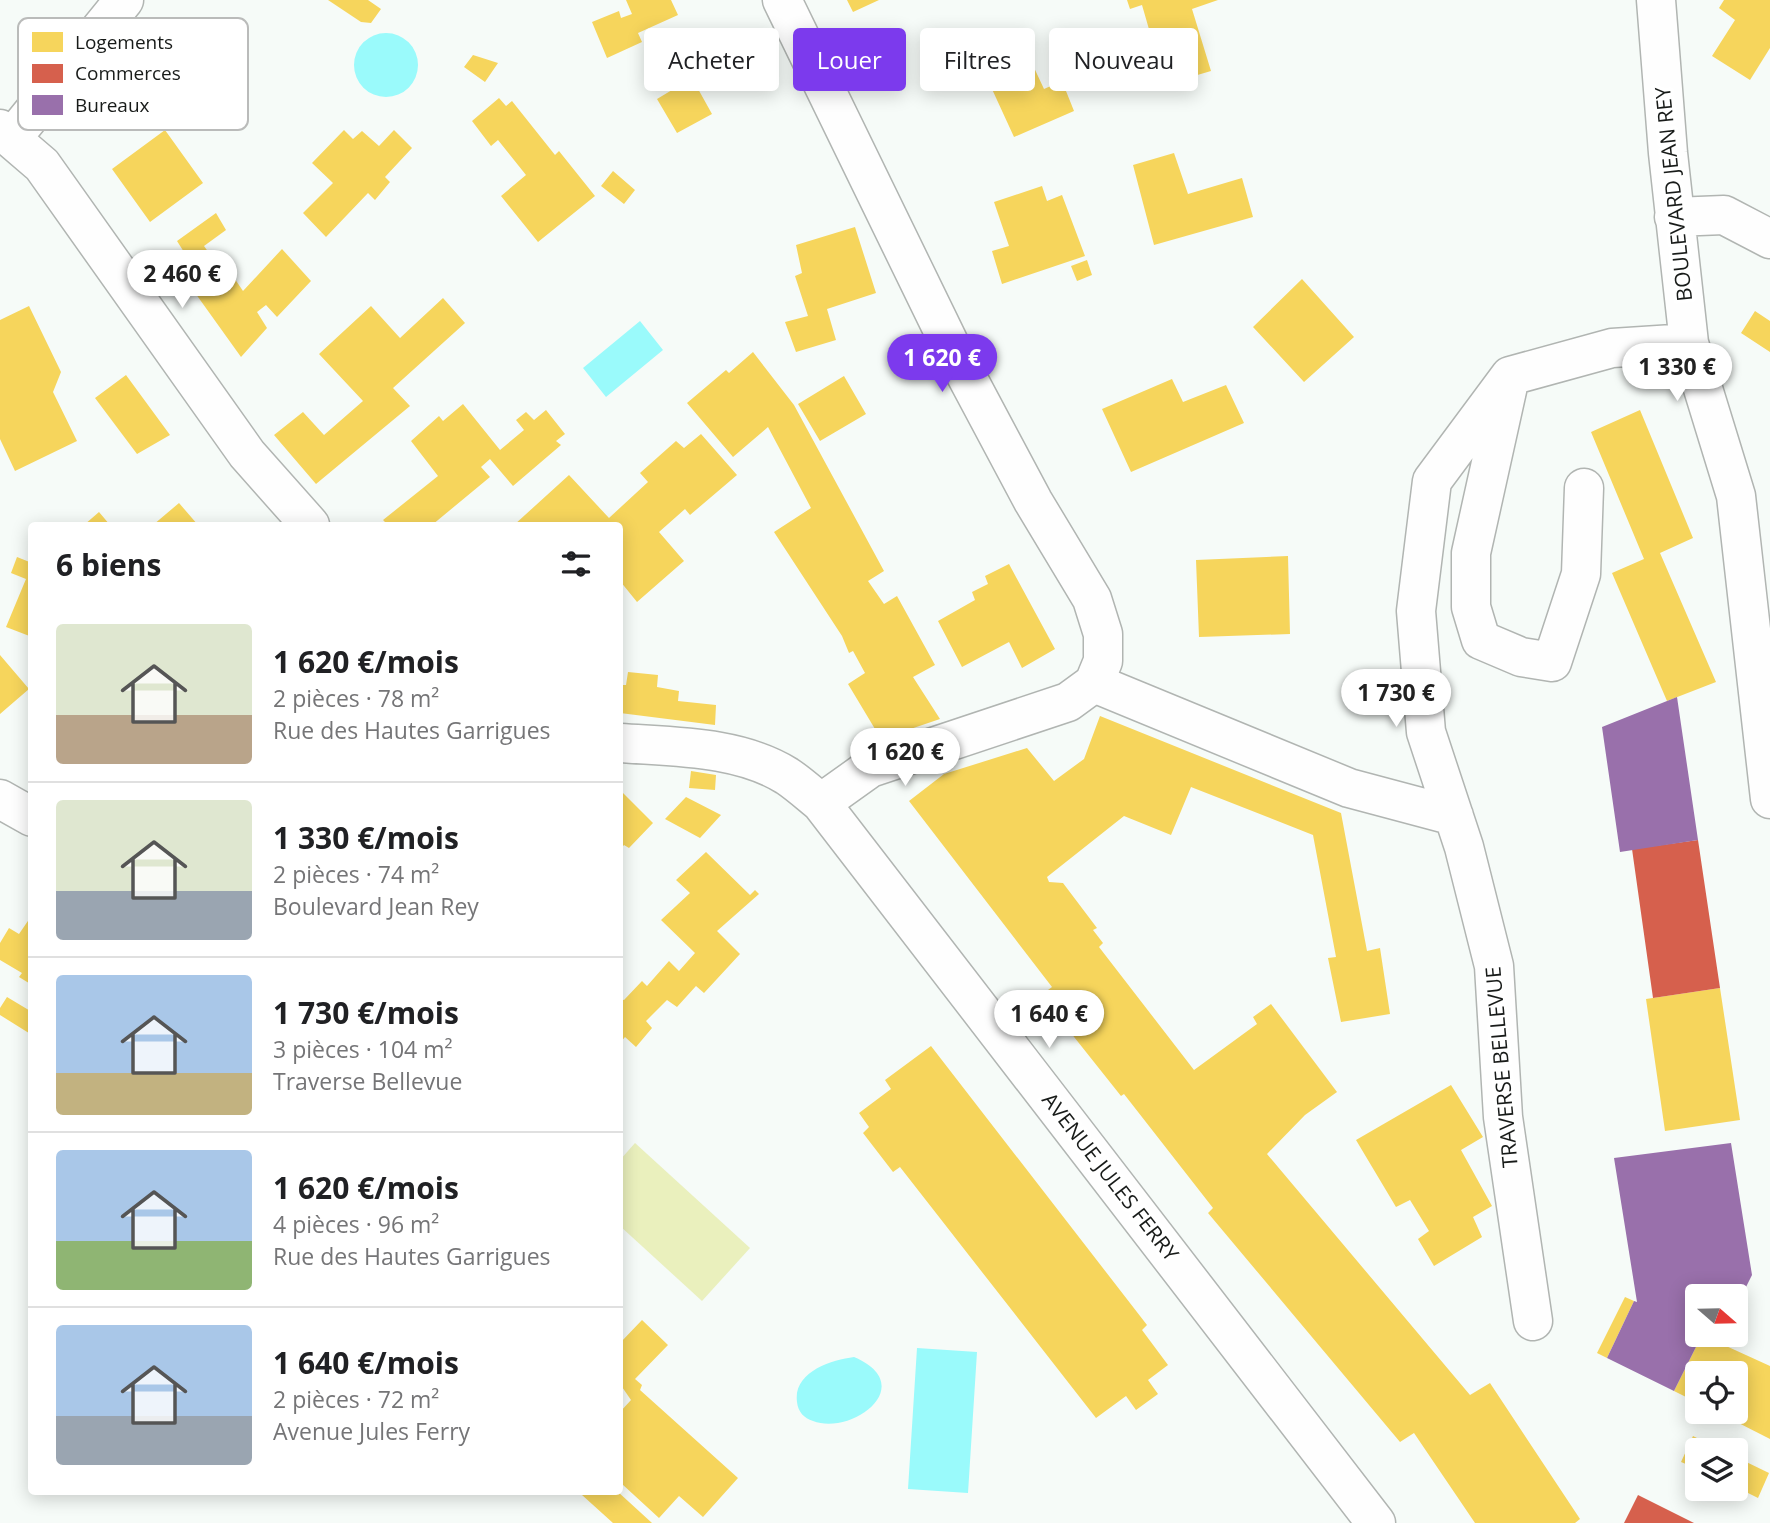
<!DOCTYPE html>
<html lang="fr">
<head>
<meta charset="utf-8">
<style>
  :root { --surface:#fff; --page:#f6f6f6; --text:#202124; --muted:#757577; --line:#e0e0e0; --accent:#7c3aed }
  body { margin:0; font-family:"Open Sans",sans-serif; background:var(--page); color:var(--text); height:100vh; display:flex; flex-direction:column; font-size:26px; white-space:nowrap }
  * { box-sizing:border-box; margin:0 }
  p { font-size:23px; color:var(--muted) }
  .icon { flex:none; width:38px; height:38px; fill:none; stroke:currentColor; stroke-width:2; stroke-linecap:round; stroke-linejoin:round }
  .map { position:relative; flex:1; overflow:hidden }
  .sheet { position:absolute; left:28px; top:522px; width:595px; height:973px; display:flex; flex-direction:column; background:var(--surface); border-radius:7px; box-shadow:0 4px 18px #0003 }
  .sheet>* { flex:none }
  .top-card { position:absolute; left:644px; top:28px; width:665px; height:63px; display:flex; gap:14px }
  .needle { width:46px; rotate:110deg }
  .fabs { position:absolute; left:1685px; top:1284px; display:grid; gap:14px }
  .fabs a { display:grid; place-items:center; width:63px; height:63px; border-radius:7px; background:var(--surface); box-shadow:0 4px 18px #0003; font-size:35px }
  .price { position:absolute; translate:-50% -60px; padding:0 16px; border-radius:24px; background:#fff; color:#222; font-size:23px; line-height:46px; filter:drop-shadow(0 2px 4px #0008) }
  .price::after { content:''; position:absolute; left:50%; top:42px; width:21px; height:16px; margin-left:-10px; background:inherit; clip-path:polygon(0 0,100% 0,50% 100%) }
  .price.active { background:var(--accent); color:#fff }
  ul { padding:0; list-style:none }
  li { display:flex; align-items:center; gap:21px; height:175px; padding:0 28px }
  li+li { border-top:2px solid var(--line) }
  li span { display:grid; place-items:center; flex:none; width:196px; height:140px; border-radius:7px; color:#555 }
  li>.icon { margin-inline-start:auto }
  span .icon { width:84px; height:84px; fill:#fffc; stroke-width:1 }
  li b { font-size:30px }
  h2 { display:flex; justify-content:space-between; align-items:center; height:84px; padding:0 28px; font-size:30px }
  .pill { padding:0 24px; border-radius:7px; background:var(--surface); box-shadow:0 4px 18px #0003; font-size:24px; line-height:63px }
  .pill.active { background:var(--accent); color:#fff }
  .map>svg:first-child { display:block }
  .green { fill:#eaf0bd }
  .water { fill:#9afafb }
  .homes { fill:#f6d55c }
  .shops { fill:#d6604d }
  .offices { fill:#9970ab }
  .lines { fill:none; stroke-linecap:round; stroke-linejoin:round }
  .minor-casing { stroke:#b1b5b2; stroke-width:41 }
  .minor { stroke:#fefefe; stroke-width:38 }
  .labels { text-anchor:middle; stroke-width:7; stroke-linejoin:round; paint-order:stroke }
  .street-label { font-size:21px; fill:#181b19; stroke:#fff }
  .key { fill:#fff; stroke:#babbba; stroke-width:2 }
  .key-label { font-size:19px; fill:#181b19 }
</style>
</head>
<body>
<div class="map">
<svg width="1770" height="1523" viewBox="0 0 1770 1523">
  <rect width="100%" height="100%" fill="#f6fbf8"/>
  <path class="green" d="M635 1143 750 1248 702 1301 620 1226V1160Z"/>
  <path class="water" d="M354 65a32 32 0 1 1 64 0a32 32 0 1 1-64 0Z
    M640 321 663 350 606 397 583 368Z
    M917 1348 977 1352 968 1493 908 1489Z
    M854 1357C920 1385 852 1436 813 1421 804 1418 798 1412 797 1402 793 1372 831 1360 854 1357Z"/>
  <path class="homes" d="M328 0H368L381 9 371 23 361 22Z
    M626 0H671L678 15 638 33 642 42 607 58 592 22 619 11 621 18 632 14Z
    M847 0H879L853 12Z
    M1127 0H1218L1192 9 1211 71 1143 91 1132 56 1155 50 1142 5 1130 9Z
    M1724 0H1770V48L1750 80 1712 56 1735 20 1719 8Z
    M1023 44 1044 89 1062 81 1074 111 1014 137 980 63Z
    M473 55 498 63 485 82 464 67Z
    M692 78 712 114 677 133 657 99Z
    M499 98 506 106 512 101 555 155 559 151 595 196 538 242 501 196 526 175 498 140 491 146 472 121Z
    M165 130 203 183 150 222 112 169Z
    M344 130 353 139 362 131 379 146 394 130 412 148 385 177 390 182 375 200 368 193 326 237 303 213 333 183 312 163Z
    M1174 153 1188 194 1242 178 1253 217 1154 245 1133 165Z
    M613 171 635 190 624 204 601 186Z
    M1042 186 1047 201 1062 195 1085 256 1002 284 992 251 1009 246 994 202Z
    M216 213 226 230 204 246 214 260H222L243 291 282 249 311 281 277 317 266 305 257 312 267 328 241 357 188 283 192 275 183 264 189 260 177 241Z
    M855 227 876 293 827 309 836 340 796 352 785 322 808 316 795 276 802 273 796 245Z
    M1087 260 1092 275 1077 281 1071 266Z
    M1302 279 1354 337 1304 382 1253 327Z
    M443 298 465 323 393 388 410 406 316 484 274 435 303 412 324 435 363 401 319 354 371 306 400 338Z
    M29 306 61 372 53 392 77 441 15 471 0 439V320Z
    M1755 311 1770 321V352L1741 333Z
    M753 352 794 405 884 571 868 581 884 604 897 596 935 665 913 677 940 719 881 739 848 684 865 673 853 651 849 653 842 636 774 532 811 508 768 427 733 457 687 403 726 370 729 373Z
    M126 375 170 435 137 454 95 398Z
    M844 376 866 414 820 441 798 404Z
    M1172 379 1183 402 1226 385 1244 423 1131 472 1102 409Z
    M463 404 500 450 524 430 516 420 526 412 534 420 546 410 565 434 556 441 561 445 513 486 490 459 481 467 490 477 432 525H388L383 520 438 476 411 441 439 416 443 421Z
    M1640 410 1693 538 1660 553 1716 682 1667 701 1612 573 1644 559 1591 432Z
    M701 434 737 475 690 515 685 509 659 532 684 561 637 602 620 581V525H514L569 475 609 518 648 482 640 473 676 441 684 448Z
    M179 503 198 525H153Z
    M99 512 110 525H84Z
    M1288 556 1290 634 1199 637 1196 560Z
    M17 557 32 563V637L6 627 26 579 11 573Z
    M1009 564 1055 649 1022 668 1009 642 962 667 938 621 975 600 972 592 988 584 985 576Z
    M0 655 29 689 0 714Z
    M628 672 658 675 657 687 679 691 678 701 716 705 715 725 620 713V685H626Z
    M1100 716 1341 813 1367 951 1380 948 1390 1014 1341 1022 1328 958 1336 957 1313 835 1191 787 1171 835 1124 816 1047 877 1049 882 1063 883 1097 928 1093 930 1103 943 1099 947 1194 1070 1257 1024 1253 1017 1271 1004 1337 1092 1305 1115 1267 1154 1470 1395 1490 1383 1580 1519 1575 1523H1475L1414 1433 1400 1442 1208 1213 1213 1208 1124 1094 1121 1096 1055 1013 1058 1010 1044 993 1052 987 909 801 944 774 1027 748 1054 781 1084 759Z
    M691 771 716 775 715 790 689 788Z
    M620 790 653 823 629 848 624 845 620 850Z
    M686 797 721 815 700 838 665 819Z
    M706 852 750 895 755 890 759 894 717 931 740 954 704 993 696 986 677 1007 667 1000 646 1021 652 1028 636 1047 625 1037 620 1043V999L624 1000 642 981 647 986 669 961 679 971 695 953 661 920 690 893 676 880Z
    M32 915V985L19 977 22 973 0 960V943L9 928 19 934Z
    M1720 988 1740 1120 1665 1131 1646 999Z
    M7 997 32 1012V1035L0 1015V1008Z
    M931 1046 1147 1325 1142 1330 1168 1365 1148 1380 1158 1394 1136 1410 1126 1396 1096 1418 900 1167 893 1172 863 1133 869 1127 859 1113 891 1089 885 1080Z
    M1451 1085 1483 1137 1461 1150 1492 1206 1473 1217 1482 1237 1434 1266 1418 1239 1429 1231 1410 1200 1396 1207 1356 1140Z
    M1625 1297 1634 1301 1607 1358 1597 1353Z
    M642 1320 668 1345 635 1379 642 1385 640 1390 738 1478 703 1517 679 1496 659 1518 622 1484 623 1481 620 1477V1412L631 1400 620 1384V1343Z
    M1702 1335 1770 1366V1439L1717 1412H1736V1374H1698V1403L1674 1391Z
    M1693 1436 1723 1451H1698V1469L1681 1462Z
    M1736 1457 1769 1473 1758 1498 1736 1487Z
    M586 1491H617L652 1523H613L582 1495Z"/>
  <path class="shops" d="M1698 840 1720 988 1653 998 1632 849Z
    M1638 1495 1694 1523H1624Z"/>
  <path class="offices" d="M1677 697 1698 840 1620 852 1602 727Z
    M1731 1143 1752 1275 1736 1307V1297H1698V1335H1702L1674 1391 1607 1358 1634 1301 1637 1302 1614 1158Z"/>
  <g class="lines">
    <g class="minor-casing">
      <path id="minor" d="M782 0 951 347 1033 501 1092 599 1103 634V661L1094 683 1068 702 870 768 821 803
        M1656 0 1668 153 1689 343 1736 496 1770 799
        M0 129 42 165 247 454 310 525
        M12 138 124 0
        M1674 217 1724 215 1770 239
        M1508 386 1471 553V607L1481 640 1521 657 1552 662 1581 574 1584 488
        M1094 683 1349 788 1454 816
        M620 743C674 747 739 746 787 776 799 784 810 794 821 803L1376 1523
        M0 799 32 817
        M1533 1321 1503 1117 1494 966 1464 847 1426 732 1416 611 1432 481 1510 376 1612 348 1689 343"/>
    </g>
    <use href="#minor" class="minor"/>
  </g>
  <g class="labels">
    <g class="street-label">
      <text transform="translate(1674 194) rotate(-96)" y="7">BOULEVARD JEAN REY</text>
      <text transform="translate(1502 1067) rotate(-95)" y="7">TRAVERSE BELLEVUE</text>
      <text transform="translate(1110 1177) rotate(52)" y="7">AVENUE JULES FERRY</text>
    </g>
  </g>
  <rect x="18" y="18" width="230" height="112" rx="10" class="key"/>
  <rect x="32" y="32" width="31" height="20" fill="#f6d55c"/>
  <rect x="32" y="64" width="31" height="19" fill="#d6604d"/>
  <rect x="32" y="95" width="31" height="20" fill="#9970ab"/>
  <g class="key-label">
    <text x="75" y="49">Logements</text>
    <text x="75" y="80">Commerces</text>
    <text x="75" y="112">Bureaux</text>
  </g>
</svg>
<div class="fabs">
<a><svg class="needle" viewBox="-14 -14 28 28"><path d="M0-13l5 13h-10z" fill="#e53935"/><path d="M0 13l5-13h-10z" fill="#757577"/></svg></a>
<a><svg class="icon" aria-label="locate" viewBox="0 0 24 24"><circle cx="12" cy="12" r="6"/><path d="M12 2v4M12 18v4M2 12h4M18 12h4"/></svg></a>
<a><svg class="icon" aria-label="layers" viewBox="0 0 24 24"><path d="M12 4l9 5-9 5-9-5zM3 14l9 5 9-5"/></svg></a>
</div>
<b class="price" style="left:182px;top:310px">2 460 €</b>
<b class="price active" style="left:942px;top:394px">1 620 €</b>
<b class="price" style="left:1677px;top:403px">1 330 €</b>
<b class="price" style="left:1396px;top:729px">1 730 €</b>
<b class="price" style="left:905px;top:788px">1 620 €</b>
<b class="price" style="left:1049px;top:1050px">1 640 €</b>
<div class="top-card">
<a class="pill">Acheter</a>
<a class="pill active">Louer</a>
<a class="pill">Filtres</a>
<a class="pill">Nouveau</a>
</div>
<section class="sheet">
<h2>6 biens<svg class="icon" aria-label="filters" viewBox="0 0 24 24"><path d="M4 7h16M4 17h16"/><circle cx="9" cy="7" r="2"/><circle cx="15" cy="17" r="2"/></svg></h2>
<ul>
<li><span style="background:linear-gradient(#dfe7d0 65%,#b9a48a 0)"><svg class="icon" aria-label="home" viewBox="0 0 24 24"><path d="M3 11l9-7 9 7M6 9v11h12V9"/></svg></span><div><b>1 620 €/mois</b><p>2 pièces · 78 m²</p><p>Rue des Hautes Garrigues</p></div></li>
<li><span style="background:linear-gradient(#dfe7d0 65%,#9aa5b1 0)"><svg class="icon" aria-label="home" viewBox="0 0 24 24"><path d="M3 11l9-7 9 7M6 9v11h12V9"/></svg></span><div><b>1 330 €/mois</b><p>2 pièces · 74 m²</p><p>Boulevard Jean Rey</p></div></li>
<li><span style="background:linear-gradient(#a9c7e8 70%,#c2b280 0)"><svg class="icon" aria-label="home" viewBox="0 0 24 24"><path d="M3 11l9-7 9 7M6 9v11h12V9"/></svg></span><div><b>1 730 €/mois</b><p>3 pièces · 104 m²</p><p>Traverse Bellevue</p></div></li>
<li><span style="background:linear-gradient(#a9c7e8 65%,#8fb573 0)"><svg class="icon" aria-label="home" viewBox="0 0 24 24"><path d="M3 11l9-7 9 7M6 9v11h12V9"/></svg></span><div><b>1 620 €/mois</b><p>4 pièces · 96 m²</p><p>Rue des Hautes Garrigues</p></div></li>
<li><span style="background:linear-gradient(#a9c7e8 65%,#9aa5b1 0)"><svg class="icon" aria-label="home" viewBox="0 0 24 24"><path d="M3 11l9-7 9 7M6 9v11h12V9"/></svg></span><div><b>1 640 €/mois</b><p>2 pièces · 72 m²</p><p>Avenue Jules Ferry</p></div></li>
</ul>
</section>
</div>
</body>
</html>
